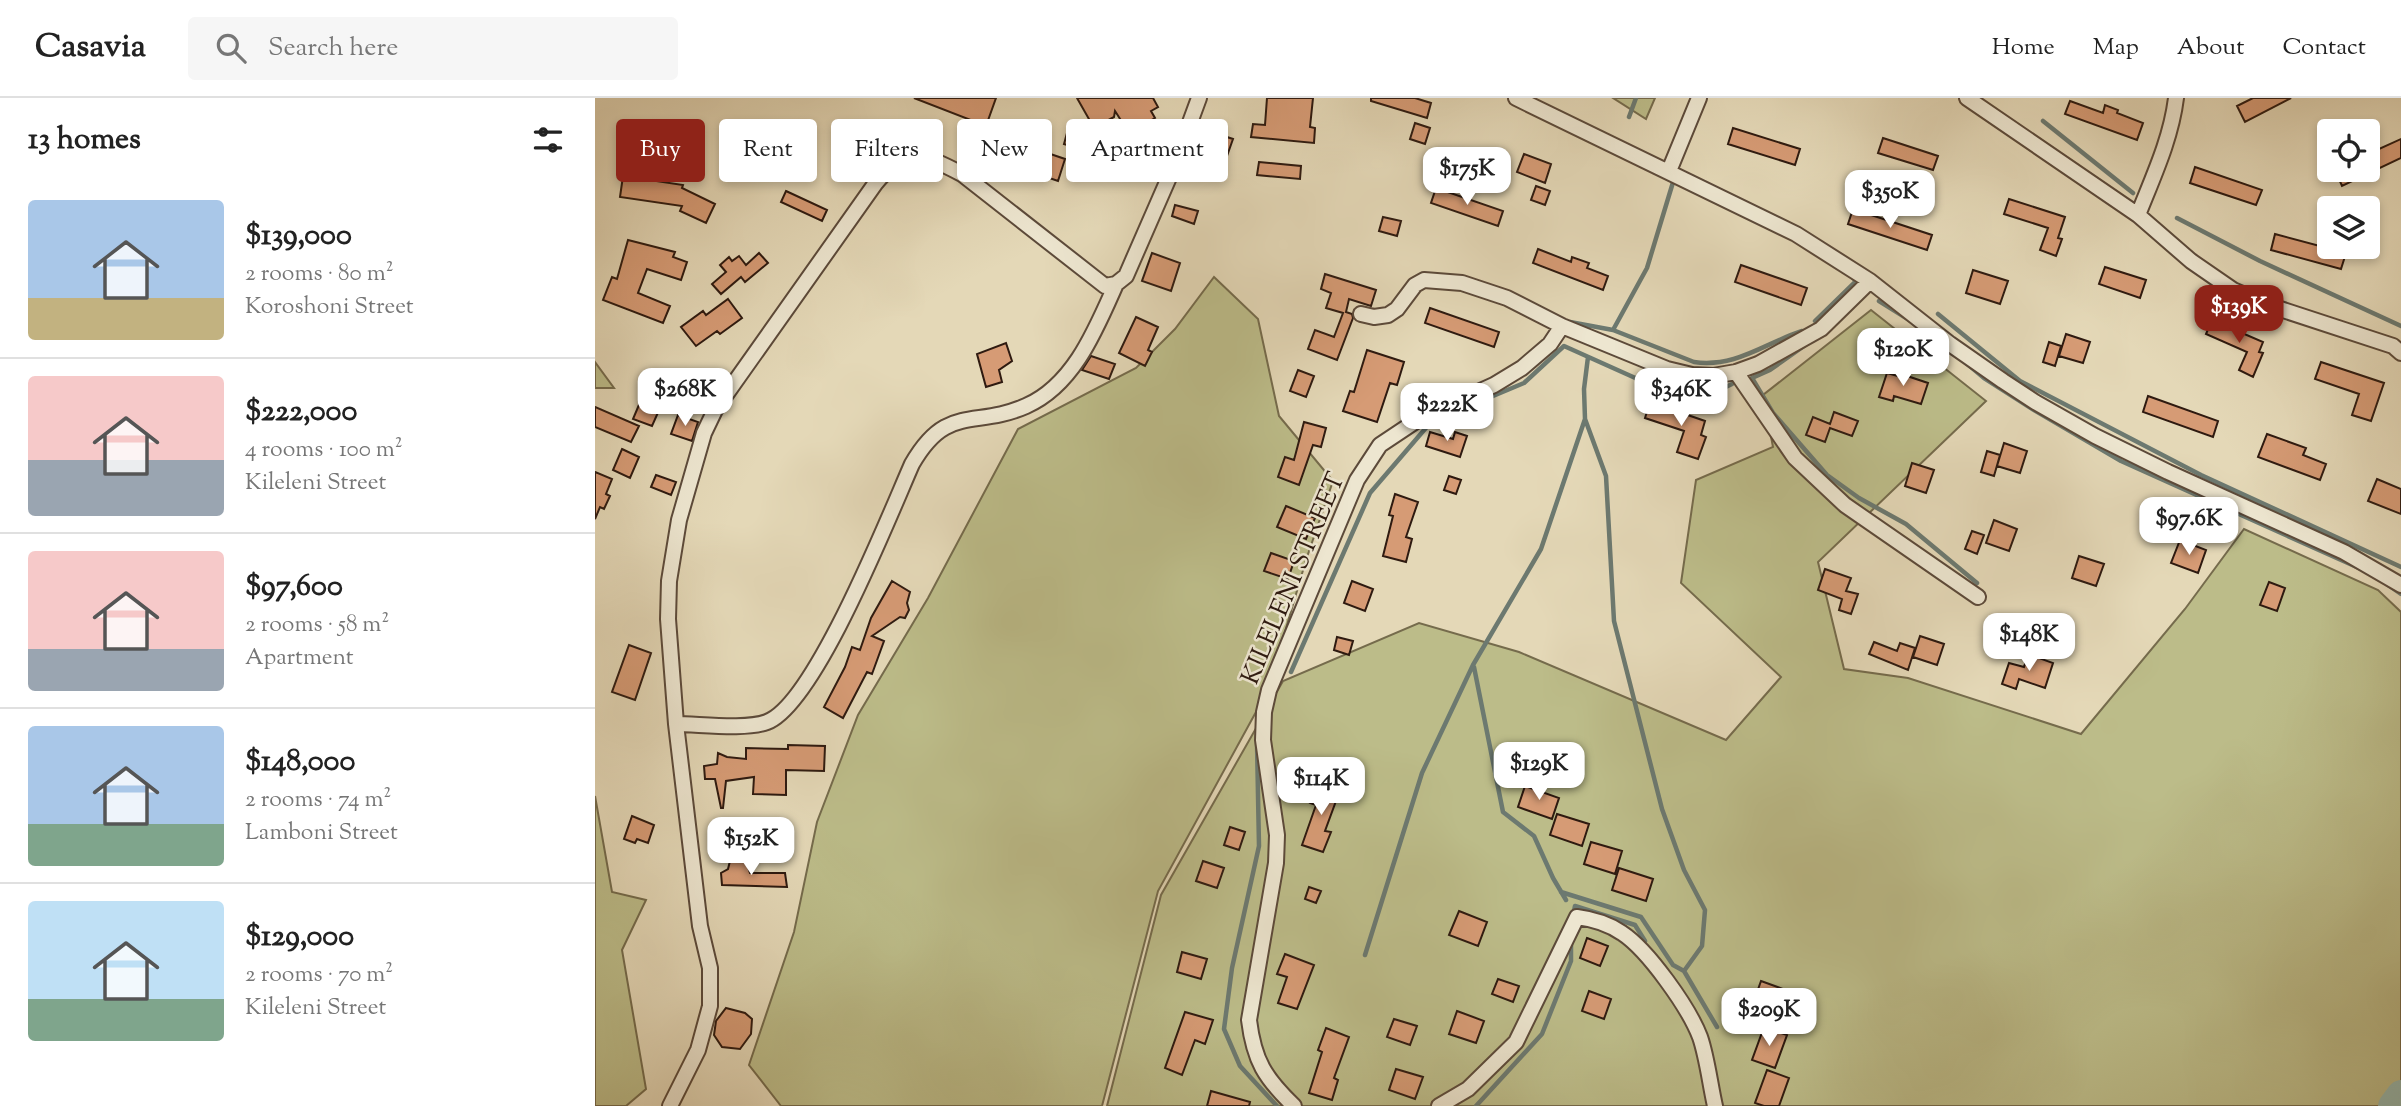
<!DOCTYPE html>
<html lang="en">
<head>
<meta charset="utf-8">
<style>
  :root { --surface:#fff; --page:#f6f6f6; --text:#222; --muted:#767676; --line:#e0e0e0; --accent:#8f2418 }
  body { margin:0; font-family:"Sorts Mill Goudy",serif; background:var(--page); color:var(--text); height:100vh; display:flex; flex-direction:column; font-size:26px; white-space:nowrap }
  * { box-sizing:border-box; margin:0 }
  p { font-size:23px; color:var(--muted) }
  .icon { flex:none; width:38px; height:38px; fill:none; stroke:currentColor; stroke-width:2; stroke-linecap:round; stroke-linejoin:round }
  .map { position:relative; flex:1; overflow:hidden }
  .drawer { display:flex; flex-direction:column; background:var(--surface); width:595px }
  .drawer>* { flex:none }
  .guide { position:absolute; left:21px; top:21px; width:665px; height:63px; display:flex; gap:14px }
  .tools { position:absolute; left:1722px; top:21px; display:grid; gap:14px }
  .tools a { display:grid; place-items:center; width:63px; height:63px; border-radius:7px; background:var(--surface); box-shadow:0 4px 10px #0003; font-size:35px }
  .price { position:absolute; translate:-50% -60px; padding:0 16px; border-radius:14px; background:#fff; color:#222; font-size:23px; line-height:46px; filter:drop-shadow(0 2px 4px #0008) }
  .price::after { content:''; position:absolute; left:50%; top:42px; width:21px; height:16px; margin-left:-10px; background:inherit; clip-path:polygon(0 0,100% 0,50% 100%) }
  .price.active { background:var(--accent); color:#fff }
  ul { padding:0; list-style:none }
  li { display:flex; align-items:center; gap:21px; height:175px; padding:0 28px }
  li+li { border-top:2px solid var(--line) }
  li span { display:grid; place-items:center; flex:none; width:196px; height:140px; border-radius:7px; color:#555 }
  li>.icon { margin-inline-start:auto }
  span .icon { width:84px; height:84px; fill:#fffc; stroke-width:1 }
  li b { font-size:30px }
  h2 { display:flex; justify-content:space-between; align-items:center; height:84px; padding:0 28px; font-size:30px }
  .tag { padding:0 24px; border-radius:7px; background:var(--surface); box-shadow:0 4px 10px #0003; font-size:24px; line-height:63px }
  .tag.active { background:var(--accent); color:#fff }
  header { display:flex; align-items:center; gap:42px; box-sizing:border-box; height:98px; padding:0 35px; background:var(--surface); border-bottom:2px solid var(--line) }
  header strong { font-size:33px }
  nav { display:flex; gap:38px; margin-inline-start:auto; font-size:24px }
  .search { width:490px; height:63px; background:var(--page); display:flex; align-items:center; gap:18px; box-sizing:border-box; padding:0 24px; border-radius:7px; color:var(--muted); font-size:26px }
  main { display:flex; flex:1; min-height:0 }
  .map>svg:first-child { display:block }
  .green { fill:#bcbc89; stroke:#756b4c; stroke-width:2 }
  .lines { fill:none; stroke-linecap:round; stroke-linejoin:round }
  .stream { stroke:#6c7970; stroke-width:4.5 }
  .river { stroke:#95b9b0; stroke-width:28 }
  .building { fill:#d69b75; stroke:#2e1a10; stroke-width:2 }
  .minor-casing { stroke:#5c4a3a; stroke-width:18 }
  .minor { stroke:#ede6d0; stroke-width:14 }
  .labels { text-anchor:middle; stroke-width:5; stroke-linejoin:round; paint-order:stroke }
  .street-label { font-size:26px; fill:#2e1a10; stroke:#ede6d0 }
</style>
</head>
<body>
<header>
<strong>Casavia</strong>
<div class="search"><svg class="icon" aria-label="search" viewBox="0 0 24 24"><circle cx="10" cy="10" r="6"/><path d="M15 15l6 6"/></svg>Search here</div>
<nav><a>Home</a><a>Map</a><a>About</a><a>Contact</a></nav>
</header>
<main>
<section class="drawer">
<h2>13 homes<svg class="icon" aria-label="filters" viewBox="0 0 24 24"><path d="M4 7h16M4 17h16"/><circle cx="9" cy="7" r="2"/><circle cx="15" cy="17" r="2"/></svg></h2>
<ul>
<li><span style="background:linear-gradient(#a9c7e8 70%,#c2b280 0)"><svg class="icon" aria-label="home" viewBox="0 0 24 24"><path d="M3 11l9-7 9 7M6 9v11h12V9"/></svg></span><div><b>$139,000</b><p>2 rooms · 80 m²</p><p>Koroshoni Street</p></div></li>
<li><span style="background:linear-gradient(#f6c9c9 60%,#9aa5b1 0)"><svg class="icon" aria-label="home" viewBox="0 0 24 24"><path d="M3 11l9-7 9 7M6 9v11h12V9"/></svg></span><div><b>$222,000</b><p>4 rooms · 100 m²</p><p>Kileleni Street</p></div></li>
<li><span style="background:linear-gradient(#f6c9c9 70%,#9aa5b1 0)"><svg class="icon" aria-label="home" viewBox="0 0 24 24"><path d="M3 11l9-7 9 7M6 9v11h12V9"/></svg></span><div><b>$97,600</b><p>2 rooms · 58 m²</p><p>Apartment</p></div></li>
<li><span style="background:linear-gradient(#a9c7e8 70%,#7fa58c 0)"><svg class="icon" aria-label="home" viewBox="0 0 24 24"><path d="M3 11l9-7 9 7M6 9v11h12V9"/></svg></span><div><b>$148,000</b><p>2 rooms · 74 m²</p><p>Lamboni Street</p></div></li>
<li><span style="background:linear-gradient(#bfe0f5 70%,#7fa58c 0)"><svg class="icon" aria-label="home" viewBox="0 0 24 24"><path d="M3 11l9-7 9 7M6 9v11h12V9"/></svg></span><div><b>$129,000</b><p>2 rooms · 70 m²</p><p>Kileleni Street</p></div></li>
</ul>
</section>
<div class="map">
<svg width="1806" height="1008" viewBox="0 0 1806 1008">
  <rect width="100%" height="100%" fill="#e4d8b7"/>
  <filter id="stains"><feTurbulence type="fractalNoise" baseFrequency=".00286" numOctaves="4"/><feColorMatrix values="0 0 0 0 .2 0 0 0 0 .09 0 0 0 0 .02 0 0 0 .5 -.17"/></filter>
  <radialGradient id="worn" r=".72"><stop offset=".6" stop-color="#630" stop-opacity="0"/><stop offset="1" stop-color="#630" stop-opacity=".3"/></radialGradient>
  <path class="green" d="M1018 0H1060L1051 21Z
    M619 179 663 221 684 318 738 383 711 462 673 592 563 793 507 1008H186L154 967 199 834 222 724 263 617 333 500 423 331 541 270 580 231Z
    M1276 212 1391 303 1223 464 1249 571 1313 580 1486 636 1590 511 1649 431 1783 492 1806 514V1008H512L566 797 688 583 824 525 924 554 1131 642 1186 579 1086 485 1101 382 1178 349 1168 297Z
    M0 264 19 290H0Z
    M0 698 17 794 51 802 27 852 51 991 31 1008H0Z"/>
  <g class="lines">
    <path class="stream" d="M1034 19 1041 0
      M1448 23 1538 95
      M1582 120 1665 163 1806 228
      M1284 203 1316 223
      M1343 216 1425 283 1606 377 1806 469
      M1220 223 1261 183 1258 180
      M975 224 1018 232 1099 264C1141 270 1170 245 1207 233
      M1018 232 1052 170 1079 81
      M1209 248 1175 272 1157 280 1178 315 1232 377 1264 400 1311 426 1382 485
      M1370 264 1389 280 1439 312 1526 363 1764 470
      M990 321 1011 378 1019 523 1067 711 1089 772 1110 812 1107 848 1089 873
      M1793 487 1806 496
      M879 569 908 714 939 738 958 780 971 802
      M696 574 775 395 836 324 929 285 969 248 1047 283 1112 298 1137 286
      M662 645 664 748 637 870 629 931 645 968 682 1008
      M966 794 1046 819 1078 867 1089 873 1122 929
      M978 818 980 808 1040 827 1050 843
      M770 857 827 675 878 567 946 451 990 321 989 291 993 259
      M881 1008 947 936 976 863V844"/>
    <path class="river" d="M1797 1008 1806 996"/>
  </g>
  <path class="building" d="M319 0H401L391 28Z
    M482 0H558L563 9 556 13 560 20 534 35 520 13 519 19 499 30Z
    M672 0H718L715 29 720 30 719 45 656 39 658 26 670 27Z
    M776 0H820L836 5 832 20 776 3Z
    M1658 0H1696L1650 24 1642 8Z
    M1475 3 1508 15 1510 7 1523 12 1522 15 1548 25 1542 42 1470 16Z
    M820 25 835 30 830 46 815 41Z
    M1138 30 1205 51 1200 67 1133 46Z
    M610 32 638 41 626 75 598 65Z
    M391 34 470 61 463 83 384 56Z
    M472 35 513 47 499 55 469 46Z
    M1288 40 1343 58 1338 72 1283 55Z
    M1806 41V60L1747 88 1740 72H1773V56Z
    M929 56 956 66 950 85 922 74Z
    M664 64 706 68 705 81 662 77Z
    M1600 69 1667 92 1661 107 1595 85Z
    M28 78 88 87 87 90 120 106 111 125 85 113 87 108 25 99Z
    M941 88 955 93 950 107 936 102Z
    M841 90 908 113 903 128 836 105Z
    M191 93 232 112 227 123 186 104Z
    M1414 101 1470 119 1463 140 1467 141 1461 158 1445 152 1453 130 1409 116Z
    M580 107 603 113 599 126 577 118Z
    M1258 111 1337 137 1332 152 1253 126Z
    M788 119 806 123 802 138 784 133Z
    M1680 136 1751 155 1746 171 1676 152Z
    M33 142 80 154 78 159 92 164 86 182 52 171 43 195 75 208 68 225 8 202 17 179 22 181Z
    M943 151 976 164 977 159 994 165 992 170 1013 178 1008 192 938 165Z
    M164 155 173 165 150 184 146 179 126 196 117 186 131 174 125 167 134 159 137 163 144 158 151 167Z
    M557 155 585 165 576 193 547 183Z
    M1146 167 1212 190 1206 207 1140 184Z
    M1510 169 1551 182 1545 200 1504 186Z
    M1378 172 1413 183 1405 206 1371 195Z
    M730 176 781 192 776 208 754 201 751 214 757 216 758 220 742 262 713 251 720 232 739 239 748 215 731 210 736 195 726 191Z
    M133 201 147 220 125 236 122 233 101 248 86 229 108 213 111 217Z
    M835 210 904 234 899 249 830 225Z
    M541 219 563 229 553 252 557 254 550 268 524 255Z
    M1617 222 1668 244 1664 254 1668 255 1658 279 1644 272 1652 254 1611 236Z
    M1471 236 1495 244 1488 265 1464 258Z
    M1454 244 1466 248 1460 268 1448 264Z
    M411 245 417 263 404 272 407 284 391 289 382 256Z
    M772 252 809 264 802 287 795 285 782 324 748 313 755 293 759 294Z
    M496 258 520 266 514 281 487 272Z
    M1726 264 1789 285 1776 323 1757 317 1764 296 1720 281Z
    M703 272 719 278 711 299 695 293Z
    M1292 275 1306 279V276L1333 285 1326 306 1299 298 1298 303 1284 299Z
    M1553 298 1623 323 1618 339 1548 314Z
    M46 302 65 310 57 328 38 321Z
    M1055 304 1110 323 1106 337 1111 339 1103 361 1082 354 1089 333 1050 320Z
    M0 309 44 328 36 344 0 329Z
    M1239 314 1263 323 1257 338 1235 330 1230 344 1211 337 1218 319 1235 326Z
    M83 317 103 324 97 343 76 336Z
    M709 324 731 330 726 349 718 347 704 387 683 379 690 359 699 362Z
    M835 334 858 341 860 334 872 338 865 359 831 348Z
    M1672 336 1711 350 1708 357 1731 366 1725 382 1663 359Z
    M1409 345 1432 353 1425 375 1402 368Z
    M27 351 44 359 35 380 18 372Z
    M1392 353 1405 357 1399 378 1386 374Z
    M1317 365 1339 372 1331 395 1310 388Z
    M0 374 17 381 11 396 15 398 9 411 5 409 0 421Z
    M61 377 81 384 76 397 56 389Z
    M854 378 866 382 861 396 849 392Z
    M1782 381 1806 391V416L1773 403Z
    M800 396 823 404 811 439 817 441 811 464 788 458 798 418 794 417Z
    M691 408 720 420 711 441 682 429Z
    M1399 422 1422 431 1414 453 1391 445Z
    M1377 433 1389 437 1382 456 1370 451Z
    M1585 442 1611 452 1603 475 1576 465Z
    M676 455 699 463 693 481 669 473Z
    M1484 458 1509 466 1501 488 1477 480Z
    M1230 471 1256 480 1251 493 1263 496 1256 516 1244 512 1247 501 1223 492Z
    M297 483 315 494 312 505 314 512 310 520 305 519 277 538 289 543 277 576 272 574 248 620 229 609 250 569 257 549 265 552 276 520Z
    M757 483 778 491 770 513 749 505Z
    M1674 484 1690 490 1682 513 1665 507Z
    M1325 538 1349 546 1342 567 1318 559Z
    M742 539 758 543 754 557 739 552Z
    M1279 544 1302 553 1305 545 1320 550 1313 572 1274 556Z
    M34 547 56 555 40 602 17 594Z
    M1433 556 1458 565 1450 590 1424 581 1421 591 1407 586 1414 565 1429 569Z
    M193 647 230 648 229 673 191 672V697L158 696 159 679 131 683 128 710H126L120 681H110L109 668 122 666 123 655 132 659 151 661V650L193 651Z
    M723 684 745 692 730 733 736 734 728 754 707 747 721 707 715 705Z
    M930 688 964 700 957 721 923 709Z
    M962 716 994 726 987 748 955 737Z
    M37 718 59 727 53 745 42 741 40 745 29 741Z
    M635 729 650 734 644 752 629 747Z
    M996 744 1027 753 1020 776 989 766Z
    M135 763H151L155 775H190L192 789 127 787 126 775 133 771Z
    M608 763 629 770 622 790 601 783Z
    M1024 770 1058 781 1051 803 1017 792Z
    M714 789 726 793 721 805 710 801Z
    M864 813 892 824 883 848 854 837Z
    M992 840 1013 848 1005 868 985 860Z
    M587 854 612 861 606 881 582 874Z
    M690 856 719 867 702 911 683 905 692 879 682 876Z
    M903 881 924 888 918 904 897 896Z
    M1166 883 1188 891 1176 925 1154 917Z
    M994 893 1016 901 1009 921 987 913Z
    M131 910 150 915 157 921 156 936 145 951 127 949 119 937 121 923Z
    M862 913 889 923 881 945 854 936Z
    M590 914 618 922 610 946 600 942 587 977 570 970Z
    M799 921 822 928 815 947 792 939Z
    M1169 929 1192 937 1180 970 1157 962Z
    M731 930 754 939 739 980 743 982 737 1002 714 995 727 954 723 952Z
    M801 971 828 979 820 1001 794 992Z
    M1172 972 1194 980 1184 1008H1169L1160 1005Z
    M616 993 655 1004 654 1008H612Z"/>
  <g class="lines">
    <g class="minor-casing">
      <path id="minor" d="M921 0 1201 136 1275 183 1355 246 1408 283 1440 304 1500 338 1573 374 1749 454 1806 487
        M1372 0 1543 117 1596 163 1638 192 1673 207 1798 248 1806 255
        M1074 73 1104 0
        M1543 117C1558 79 1576 41 1581 0
        M766 216 779 219 793 217 802 211 820 187 829 182 867 185 912 200 967 228 1072 271 1097 277 1118 278 1141 274 1163 266 1226 231 1275 183
        M1141 274 1200 360 1250 407 1383 499
        M81 626C104 626 151 632 172 624 220 606 294 418 317 366 352 305 379 331 431 308 479 287 501 231 521 186
        M75 1008 103 952 115 908V870L105 828 81 626 73 521 74 483 84 422 109 335 120 312 280 86C311 47 328 56 367 76L510 188 521 186 531 178 579 68 604 0
        M699 1008C670 980 659 963 654 922L681 765 682 737 668 642 669 614 674 592 762 382 785 347 824 321 899 287 927 270 955 246 967 228
        M844 1008 873 991 921 944 982 819C998 821 1014 826 1027 835 1053 852 1094 910 1105 939 1112 959 1115 986 1120 1008"/>
    </g>
    <use href="#minor" class="minor"/>
  </g>
  <g class="labels">
    <g class="street-label">
      <text transform="translate(697 480) rotate(-67)" y="9">KILELENI STREET</text>
    </g>
  </g>
  <rect width="100%" height="100%" filter="url(#stains)"/>
  <rect width="100%" height="100%" fill="url(#worn)"/>
</svg>
<div class="tools">
<a><svg class="icon" aria-label="locate" viewBox="0 0 24 24"><circle cx="12" cy="12" r="6"/><path d="M12 2v4M12 18v4M2 12h4M18 12h4"/></svg></a>
<a><svg class="icon" aria-label="layers" viewBox="0 0 24 24"><path d="M12 4l9 5-9 5-9-5zM3 14l9 5 9-5"/></svg></a>
</div>
<b class="price" style="left:872px;top:109px">$175K</b>
<b class="price" style="left:1295px;top:132px">$350K</b>
<b class="price active" style="left:1644px;top:247px">$139K</b>
<b class="price" style="left:1308px;top:290px">$120K</b>
<b class="price" style="left:90px;top:330px">$268K</b>
<b class="price" style="left:1086px;top:330px">$346K</b>
<b class="price" style="left:852px;top:345px">$222K</b>
<b class="price" style="left:1594px;top:459px">$97.6K</b>
<b class="price" style="left:1434px;top:575px">$148K</b>
<b class="price" style="left:944px;top:704px">$129K</b>
<b class="price" style="left:726px;top:719px">$114K</b>
<b class="price" style="left:156px;top:779px">$152K</b>
<b class="price" style="left:1174px;top:950px">$209K</b>
<div class="guide">
<a class="tag active">Buy</a>
<a class="tag">Rent</a>
<a class="tag">Filters</a>
<a class="tag">New</a>
<a class="tag">Apartment</a>
</div>
</div>
</main>
</body>
</html>
